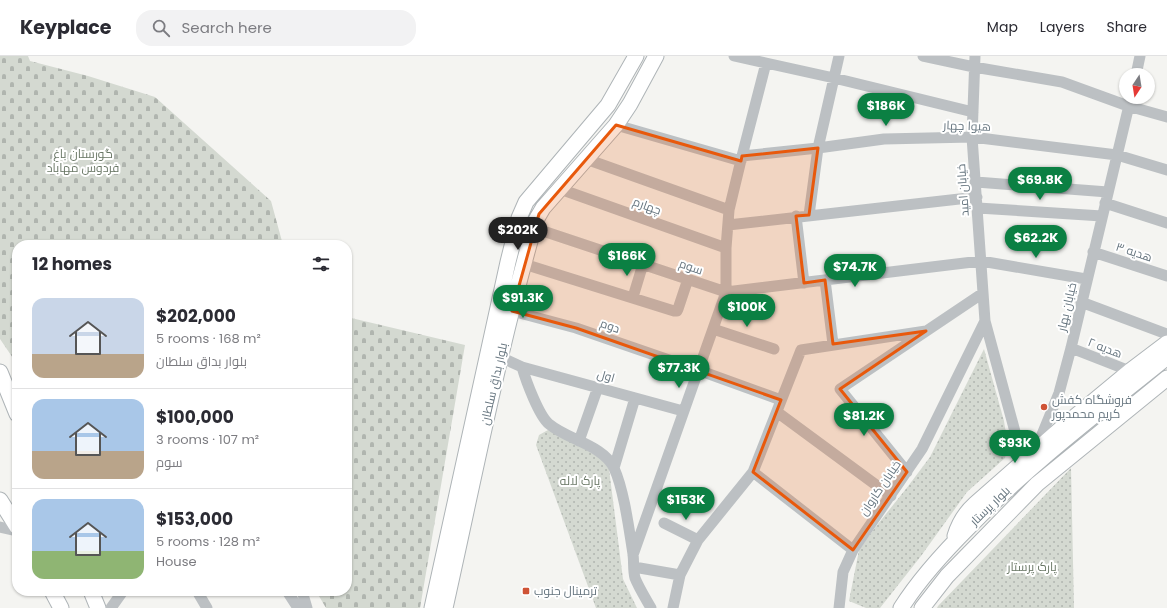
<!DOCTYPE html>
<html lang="en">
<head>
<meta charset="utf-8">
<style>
  :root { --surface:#fff; --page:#f2f2f3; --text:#2b2b33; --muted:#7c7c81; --line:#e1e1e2; --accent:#0b8043 }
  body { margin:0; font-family:Poppins,Cairo,sans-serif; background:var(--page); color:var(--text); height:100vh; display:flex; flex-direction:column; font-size:15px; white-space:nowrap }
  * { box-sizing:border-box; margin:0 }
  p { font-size:13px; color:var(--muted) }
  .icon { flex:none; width:22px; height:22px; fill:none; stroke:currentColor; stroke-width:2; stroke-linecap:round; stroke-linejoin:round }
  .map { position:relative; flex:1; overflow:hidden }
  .panel { position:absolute; left:12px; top:184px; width:340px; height:356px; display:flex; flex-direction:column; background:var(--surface); border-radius:16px; box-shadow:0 1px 3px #0004 }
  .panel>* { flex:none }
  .needle { width:26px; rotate:192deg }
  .tools { position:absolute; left:1119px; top:12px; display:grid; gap:8px }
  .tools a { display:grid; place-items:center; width:36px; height:36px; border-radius:50%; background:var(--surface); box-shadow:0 1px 3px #0004; font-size:20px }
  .price { position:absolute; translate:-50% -34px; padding:0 9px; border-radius:14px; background:var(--accent); color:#fff; font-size:13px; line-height:26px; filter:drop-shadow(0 1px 2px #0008) }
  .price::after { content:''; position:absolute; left:50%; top:24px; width:12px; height:9px; margin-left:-6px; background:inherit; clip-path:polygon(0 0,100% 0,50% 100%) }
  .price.current { background:#222; color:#fff }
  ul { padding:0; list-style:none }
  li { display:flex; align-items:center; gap:12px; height:100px; padding:0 20px }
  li+li { border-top:1px solid var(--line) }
  li span { display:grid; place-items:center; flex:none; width:112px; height:80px; border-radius:12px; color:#555 }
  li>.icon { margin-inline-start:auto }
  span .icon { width:48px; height:48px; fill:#fffc; stroke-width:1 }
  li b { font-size:17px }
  h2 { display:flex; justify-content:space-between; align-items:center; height:48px; padding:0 20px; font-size:17px }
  header { display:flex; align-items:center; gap:24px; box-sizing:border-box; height:56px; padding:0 20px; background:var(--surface); border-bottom:1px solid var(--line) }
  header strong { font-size:19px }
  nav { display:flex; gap:22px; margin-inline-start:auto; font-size:14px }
  .search { width:280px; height:36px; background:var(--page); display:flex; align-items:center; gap:10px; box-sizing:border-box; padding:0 14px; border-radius:16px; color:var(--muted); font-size:15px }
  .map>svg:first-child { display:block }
  .cemetery { fill:url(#cemetery-stones) }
  .park { fill:url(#park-dots) }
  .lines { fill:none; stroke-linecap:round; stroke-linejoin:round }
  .secondary-casing { stroke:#aeb4b7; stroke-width:17 }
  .street { stroke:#bcc0c3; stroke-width:11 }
  .secondary { stroke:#fff; stroke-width:15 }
  .marked { fill:#e8590c; fill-opacity:0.2; stroke:#e8590c; stroke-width:3; stroke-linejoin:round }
  .poi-dot { fill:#cf5336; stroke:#fff; stroke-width:1.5 }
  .labels { text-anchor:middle; stroke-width:4; stroke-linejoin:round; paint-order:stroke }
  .street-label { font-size:12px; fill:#66757f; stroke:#fff }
  .park-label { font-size:12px; fill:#697765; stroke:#fff }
  .poi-label { font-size:12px; fill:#66757f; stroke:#fff; text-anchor:start }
</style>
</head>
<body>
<header>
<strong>Keyplace</strong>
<div class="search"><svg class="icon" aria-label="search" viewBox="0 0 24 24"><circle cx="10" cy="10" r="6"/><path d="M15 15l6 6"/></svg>Search here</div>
<nav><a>Map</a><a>Layers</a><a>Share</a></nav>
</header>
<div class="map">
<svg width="1167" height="552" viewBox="0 0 1167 552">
  <defs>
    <pattern id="cemetery-stones" width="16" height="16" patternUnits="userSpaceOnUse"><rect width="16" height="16" fill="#d4d9d1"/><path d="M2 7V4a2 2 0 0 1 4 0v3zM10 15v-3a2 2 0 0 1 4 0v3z" fill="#b0b5af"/></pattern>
    <pattern id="park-dots" width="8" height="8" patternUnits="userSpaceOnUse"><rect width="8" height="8" fill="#d4d9d1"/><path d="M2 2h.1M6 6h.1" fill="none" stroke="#b0b5af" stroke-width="1.8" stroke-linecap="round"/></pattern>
  </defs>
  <rect width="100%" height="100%" fill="#f4f4f1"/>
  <path class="cemetery" d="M0 0H28L30 5 88 20 155 41 271 145 283 189H17V308L0 283Z
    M347 261 465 289 420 552H326L316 535H347Z"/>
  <path class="park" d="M984 293 1004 365 1008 391 1005 402 967 436 921 500 880 552H866L849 545 859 494 874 473 909 429 930 401Z
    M548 374 555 376 602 403 609 413 623 523 637 552H596L536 389 539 379Z
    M1071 412 1074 552H937L938 550Z"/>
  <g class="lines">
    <g class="secondary-casing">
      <path id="secondary" d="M0 316 17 358
        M0 444 17 471
        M955 480C959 467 965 457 975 448L1072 363 1130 315 1167 287
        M52 535 61 552
        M91 535 98 552
        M432 552 508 206 519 162 526 146 608 49 636 0
        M445 552C474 422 499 292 536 164L543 152 616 69 630 48 656 0
        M901 552C920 522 944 496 969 471 1030 408 1099 356 1167 301
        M922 552 947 520 1037 428 1167 322"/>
    </g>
    <path class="street" d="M734 0 766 7
      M923 0 974 11 1062 26 1128 50 1167 61
      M975 0 972 81 985 265 1017 383 1020 408
      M1136 19 1140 0
      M616 69 741 105
      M742 100 766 7 834 22 973 56
      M586 103 729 154
      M976 126 1108 136
      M560 133 726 192
      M1105 147 1167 167
      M978 152 1102 160
      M809 159 818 92 839 0
      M796 160 804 227
      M728 169 977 141
      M534 172 726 236 981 205 1086 223
      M1093 196 1167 220
      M524 208 674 255H677L678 253 688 223
      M825 224 833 288
      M633 241 643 208
      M1081 246 1167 278
      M512 255 576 272 698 314 781 344
      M713 273 774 293
      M1071 292 1130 315
      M500 301 522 311C526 325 539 360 549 368 568 384 603 389 614 412 624 434 629 473 633 498 634 506 633 515 635 522 639 532 646 543 651 552
      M522 311 683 355
      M777 356 891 440
      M579 385 598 331
      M1036 393 1059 337 1071 292 1131 41
      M614 412 635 342
      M753 416 853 494
      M907 416 840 333 983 237
      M664 467 698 484
      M0 471 17 475
      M633 499 726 236V192L729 154 742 100 818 92 884 83 972 81 1117 99 1167 114
      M634 511 680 519
      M197 535 207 552
      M287 535 298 552
      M302 535 307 552
      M111 552 123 535
      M673 552 680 519 698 484 753 416 801 294 926 275
      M839 552 843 516 853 494 922 393 985 265"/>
    <use href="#secondary" class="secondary"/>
  </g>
  <path class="marked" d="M616 69 741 105 742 100 818 92 809 159 796 160 804 227 825 224 833 288 926 275 840 333 907 416 853 494 753 416 781 344 576 272 512 255 539 158Z"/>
  <g class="poi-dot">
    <circle cx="1044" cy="351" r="4"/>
    <rect x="522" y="531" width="8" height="8" rx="2"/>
  </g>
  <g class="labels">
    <g class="street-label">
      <text transform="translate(967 70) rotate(2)" y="4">هیوا چهار</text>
      <text transform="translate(963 134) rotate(-94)" y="4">خیابان امید</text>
      <text transform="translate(647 150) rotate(20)" y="4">چهارم</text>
      <text transform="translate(1134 196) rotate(18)" y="4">هدیه ۳</text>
      <text transform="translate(691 211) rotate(19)" y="4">سوم</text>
      <text transform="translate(1067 251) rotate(-77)" y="4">خیابان بهار</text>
      <text transform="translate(610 270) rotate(19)" y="4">دوم</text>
      <text transform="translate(1105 292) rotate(21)" y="4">هدیه ۲</text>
      <text transform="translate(606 320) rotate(16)" y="4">اول</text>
      <text transform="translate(494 328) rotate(-77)" y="4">بلوار بداق سلطان</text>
      <text transform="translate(880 432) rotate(-56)" y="4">خیابان کاروان</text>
      <text transform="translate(990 450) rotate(-44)" y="4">بلوار پرستار</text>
    </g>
    <g class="park-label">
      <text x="83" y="102">گورستان باغ<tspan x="83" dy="14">فردوس مهاباد</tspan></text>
      <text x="580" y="429">پارک لاله</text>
      <text x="1032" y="515">پارک پرستار</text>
    </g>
    <g class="poi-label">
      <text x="1052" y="348">فروشگاه کفش<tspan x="1052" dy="14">کریم محمدپور</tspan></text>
      <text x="534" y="539">ترمینال جنوب</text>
    </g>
  </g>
</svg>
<div class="tools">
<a><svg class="needle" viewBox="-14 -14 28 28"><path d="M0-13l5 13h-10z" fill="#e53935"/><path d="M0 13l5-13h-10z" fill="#7c7c81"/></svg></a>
</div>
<b class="price" style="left:886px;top:71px">$186K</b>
<b class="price" style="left:1040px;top:145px">$69.8K</b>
<b class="price current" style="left:518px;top:195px">$202K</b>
<b class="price" style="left:1036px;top:203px">$62.2K</b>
<b class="price" style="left:627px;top:221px">$166K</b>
<b class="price" style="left:855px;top:232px">$74.7K</b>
<b class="price" style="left:523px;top:263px">$91.3K</b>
<b class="price" style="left:747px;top:272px">$100K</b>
<b class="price" style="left:679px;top:333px">$77.3K</b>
<b class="price" style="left:864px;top:381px">$81.2K</b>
<b class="price" style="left:1015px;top:408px">$93K</b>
<b class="price" style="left:686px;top:465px">$153K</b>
<section class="panel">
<h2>12 homes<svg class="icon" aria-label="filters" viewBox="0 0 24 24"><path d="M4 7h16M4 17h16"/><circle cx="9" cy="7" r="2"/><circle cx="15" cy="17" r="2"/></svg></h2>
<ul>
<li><span style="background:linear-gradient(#c9d6e8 70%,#b9a48a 0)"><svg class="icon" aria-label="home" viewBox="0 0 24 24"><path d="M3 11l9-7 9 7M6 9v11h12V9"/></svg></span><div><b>$202,000</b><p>5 rooms · 168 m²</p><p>بلوار بداق سلطان</p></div></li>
<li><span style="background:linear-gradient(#a9c7e8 65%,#b9a48a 0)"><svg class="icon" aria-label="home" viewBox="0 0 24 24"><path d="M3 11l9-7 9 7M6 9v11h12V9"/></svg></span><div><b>$100,000</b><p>3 rooms · 107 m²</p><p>سوم</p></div></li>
<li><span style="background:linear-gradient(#a9c7e8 65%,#8fb573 0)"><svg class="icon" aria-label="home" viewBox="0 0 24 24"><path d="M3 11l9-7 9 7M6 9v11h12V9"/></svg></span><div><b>$153,000</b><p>5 rooms · 128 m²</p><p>House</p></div></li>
</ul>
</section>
</div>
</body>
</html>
